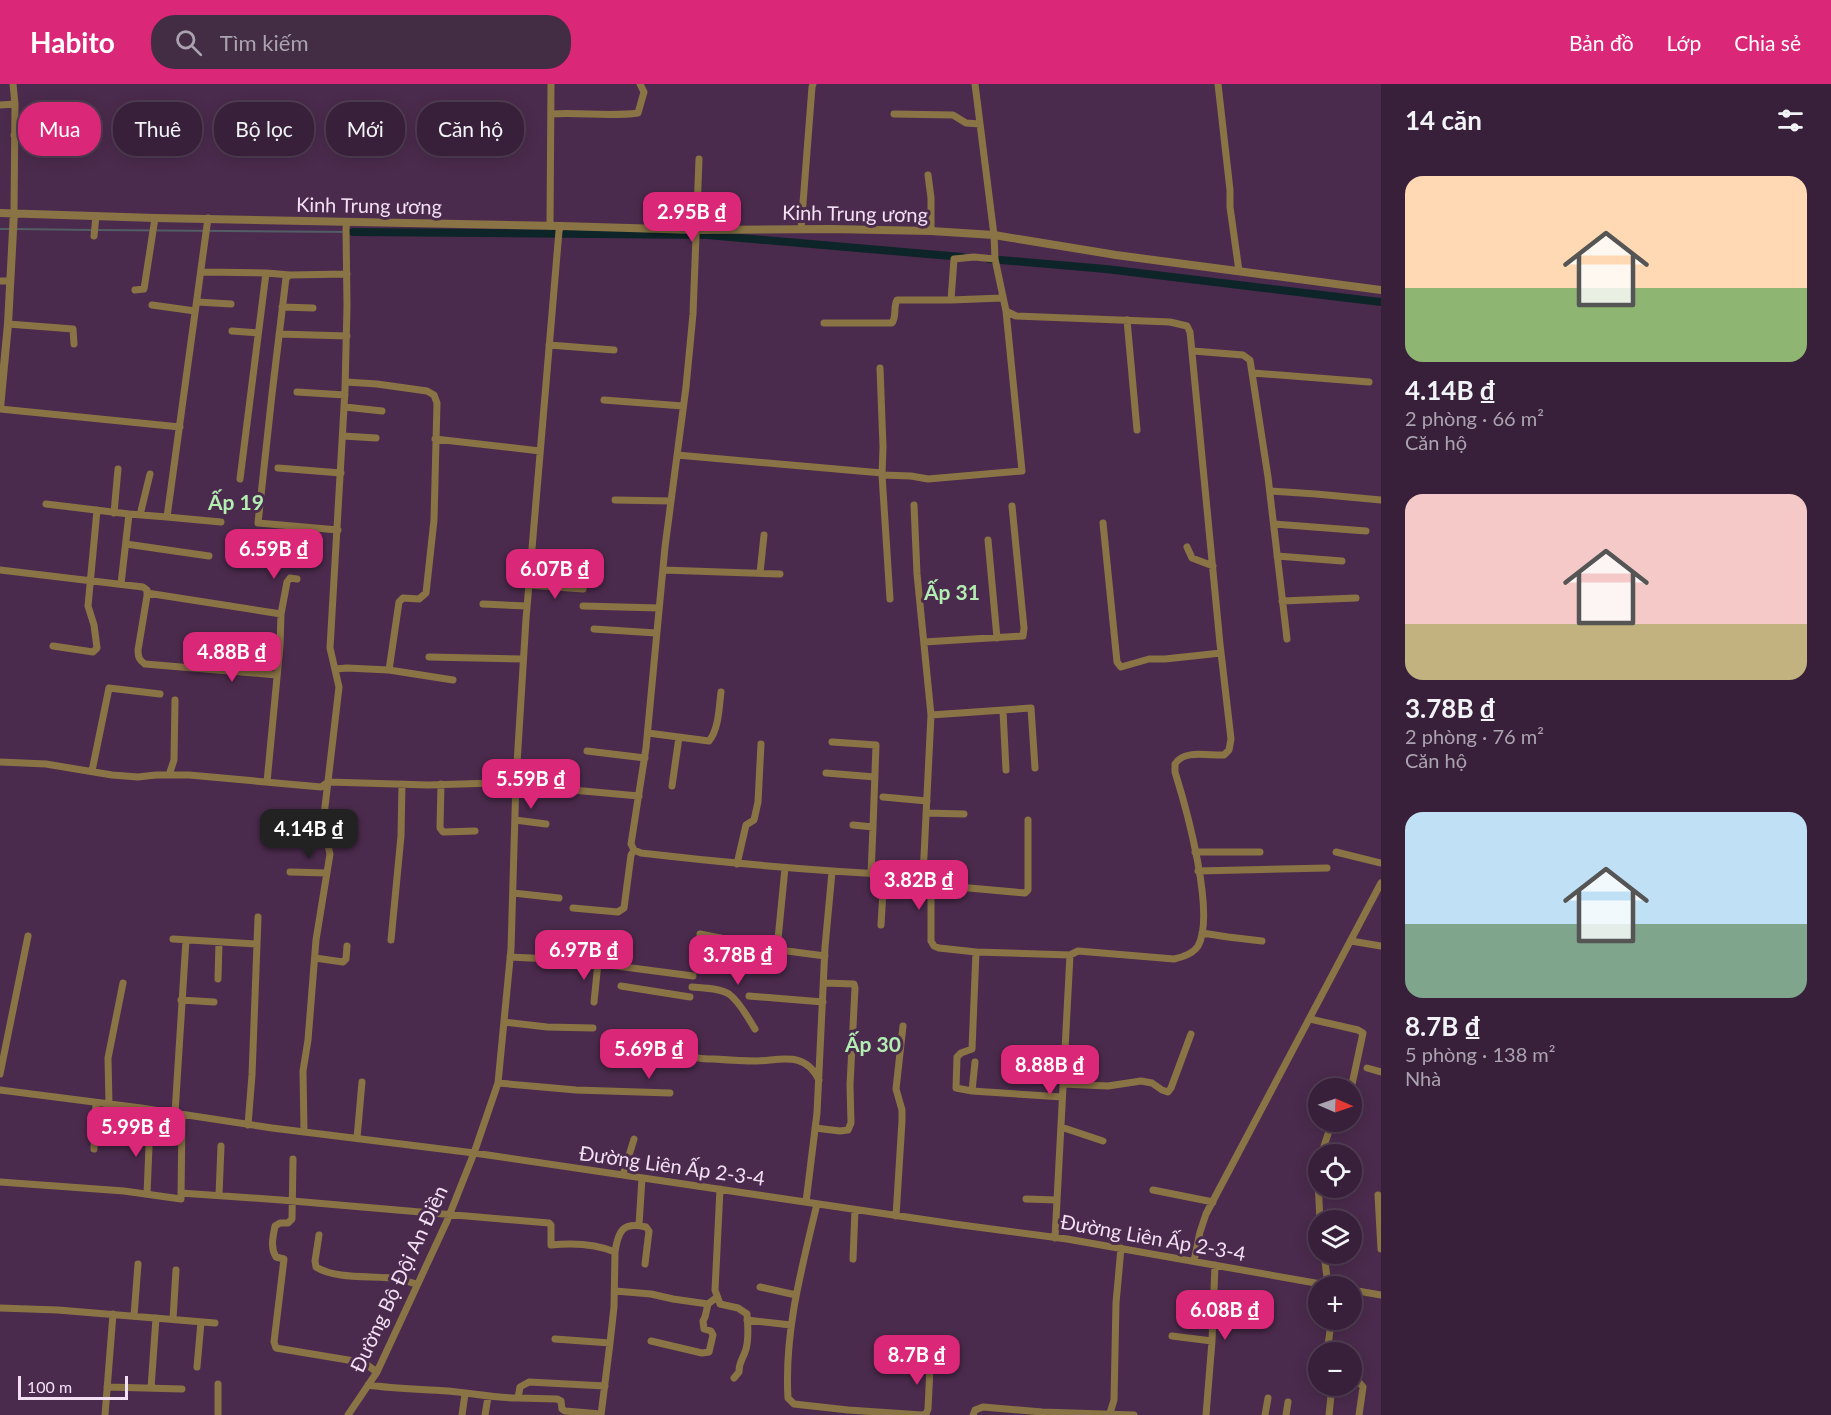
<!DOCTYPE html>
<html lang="vi">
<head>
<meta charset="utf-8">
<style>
  :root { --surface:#38203a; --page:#432d45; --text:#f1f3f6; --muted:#aba3af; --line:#523e54; --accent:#db2777 }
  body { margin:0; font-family:Lato,sans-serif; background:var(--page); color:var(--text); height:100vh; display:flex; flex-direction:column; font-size:22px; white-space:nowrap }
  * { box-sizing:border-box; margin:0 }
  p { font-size:20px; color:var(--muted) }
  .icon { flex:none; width:33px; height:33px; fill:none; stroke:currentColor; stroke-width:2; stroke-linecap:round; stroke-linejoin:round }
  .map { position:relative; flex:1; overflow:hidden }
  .panel { display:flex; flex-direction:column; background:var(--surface); width:450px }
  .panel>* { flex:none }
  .top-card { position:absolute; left:18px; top:18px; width:570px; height:54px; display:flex; gap:12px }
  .needle { width:39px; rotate:92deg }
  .controls { position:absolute; left:1308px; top:994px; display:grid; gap:12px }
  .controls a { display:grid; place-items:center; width:54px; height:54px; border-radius:50%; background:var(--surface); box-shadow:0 3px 15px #0003,0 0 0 2px var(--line); font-size:30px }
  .scale { position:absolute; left:18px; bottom:15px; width:110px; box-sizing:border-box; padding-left:6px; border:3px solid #f4e0f5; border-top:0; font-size:16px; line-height:21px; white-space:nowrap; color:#f4e0f5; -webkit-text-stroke:4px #4b2b4d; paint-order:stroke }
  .price { position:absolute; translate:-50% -51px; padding:0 14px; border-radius:12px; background:var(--accent); color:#fff; font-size:20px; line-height:39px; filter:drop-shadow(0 2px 3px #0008) }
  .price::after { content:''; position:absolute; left:50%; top:36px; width:18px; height:14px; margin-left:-9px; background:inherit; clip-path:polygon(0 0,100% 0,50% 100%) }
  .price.selected { background:#222; color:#fff }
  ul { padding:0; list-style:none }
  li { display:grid; align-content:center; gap:12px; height:318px; padding:0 24px }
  li span { display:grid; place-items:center; height:186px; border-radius:18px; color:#555 }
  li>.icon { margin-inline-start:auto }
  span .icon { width:108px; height:108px; fill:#fffc; stroke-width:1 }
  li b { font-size:26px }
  h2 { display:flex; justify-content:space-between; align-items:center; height:72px; padding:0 24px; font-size:26px }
  .tag { padding:0 21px; border-radius:24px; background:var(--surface); box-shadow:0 3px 15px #0003,0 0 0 2px var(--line); font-size:21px; line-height:54px }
  .tag.selected { background:var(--accent); color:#fff }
  header { display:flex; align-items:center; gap:36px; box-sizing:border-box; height:84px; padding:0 30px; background:var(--accent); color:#fff }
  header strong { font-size:28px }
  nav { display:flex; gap:33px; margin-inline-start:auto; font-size:21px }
  .search { width:420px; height:54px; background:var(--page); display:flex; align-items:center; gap:15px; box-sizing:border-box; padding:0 21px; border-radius:24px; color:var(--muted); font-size:22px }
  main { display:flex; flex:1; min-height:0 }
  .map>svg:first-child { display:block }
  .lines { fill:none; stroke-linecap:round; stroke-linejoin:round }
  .stream { stroke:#525d66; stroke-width:2 }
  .canal { stroke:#0d2528; stroke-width:8 }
  .minor { stroke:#8a7445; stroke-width:7 }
  .tertiary { stroke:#8a7445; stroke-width:8 }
  .labels { text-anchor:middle; stroke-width:6; stroke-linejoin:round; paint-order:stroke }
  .street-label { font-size:20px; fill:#f4e0f5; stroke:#4b2b4d }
  .neighbourhood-label { font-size:21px; font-weight:bold; fill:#b2edb1; stroke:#4b2b4d }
</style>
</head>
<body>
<header>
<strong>Habito</strong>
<div class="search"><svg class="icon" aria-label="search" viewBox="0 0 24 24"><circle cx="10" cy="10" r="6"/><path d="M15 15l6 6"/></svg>Tìm kiếm</div>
<nav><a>Bản đồ</a><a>Lớp</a><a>Chia sẻ</a></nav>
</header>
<main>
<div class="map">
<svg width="1381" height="1331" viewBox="0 0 1381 1331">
  <rect width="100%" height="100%" fill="#4b2b4d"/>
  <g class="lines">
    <path class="stream" d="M0 145H11
      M16 145 92 146
      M97 146 353 148"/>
    <path class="canal" d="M353 148 707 151 962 173
      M989 175 1106 185 1381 218"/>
    <path class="minor" d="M13 0 15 20 14 128
      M975 0 994 151 995 175 1006 227 1016 232 1170 238 1187 242 1190 248 1220 560 1231 655 1229 666 1224 671C1209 672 1184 665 1175 680V688C1186 723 1216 830 1198 862 1193 870 1183 873 1174 875L1078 867 1070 871 976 868 972 965 961 969 957 973 956 1004 972 1007 1062 1013
      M1218 0 1230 106V123L1239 187
      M0 21 15 20
      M551 30C580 28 609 33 638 29L644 8 640 0
      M894 30 953 31 966 39 980 40
      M14 51 58 52
      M699 75 693 230 686 303 665 463 646 664 631 760 634 766 641 769C735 780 828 788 923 792L931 631 917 490 914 421
      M928 91 931 114V147
      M208 134 167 433 221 438
      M550 142 551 0
      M801 145 812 3 813 0
      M94 152 96 132
      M201 188 266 189
      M0 197H10
      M135 206 144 205 155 134
      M951 216 1002 214
      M197 218 231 220
      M152 221 195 227
      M282 223 313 224
      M1127 236 1137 346
      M824 239H892C897 232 893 223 897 216H951L954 175 974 173 995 175
      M8 240 73 245 74 260
      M232 247 258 249
      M279 250 347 252
      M549 261 614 266
      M1193 267 1243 271 1250 276 1268 393 1287 555
      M880 284 883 363 882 391 890 515
      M1253 289 1369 298
      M297 308 345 311
      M604 316 683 322
      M345 323 382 327
      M0 325 180 343
      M343 352 376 354
      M435 355 540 367
      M677 371 882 389
      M278 384 341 389
      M882 391 911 392 928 395 1022 387 1006 227
      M240 395 266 189 290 191
      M1270 407 1316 410 1381 416
      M615 416 671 417
      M46 420 129 430 167 433
      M114 429 118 385
      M140 431 150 390
      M1103 439 1117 578 1121 583 1149 575H1165L1221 569
      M1274 440 1366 447
      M338 446 258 439 272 310 286 194 290 191 347 190
      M988 456 997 554
      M126 460 209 472
      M1187 463 1192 474 1213 482
      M1277 472 1342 477
      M0 486 143 503 147 506V512L138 566C138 573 139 576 145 580L277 591
      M663 486 780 490
      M760 489 764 451
      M121 500 129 430
      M529 501 583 505
      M147 509 281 530 280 562 267 698
      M1282 517 1356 514
      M483 520 527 522
      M583 522 659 524
      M281 530 287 498 290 494 297 495
      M594 545 656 549
      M210 554 280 562
      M924 558 1023 552 1024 544 1012 422
      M53 562 93 568 97 564 94 541 88 522 97 426
      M429 573 523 575
      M335 585 347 584 389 586 399 518 403 514 419 515 426 509 434 436 437 319 434 311 427 307 377 300 346 298
      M389 586 453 596
      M1003 627 1006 686
      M931 631 1031 624 1035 684
      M648 649 709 657C719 645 719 623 721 608
      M832 658 876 661 873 743
      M587 667 645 674
      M0 678 46 680 112 691 138 693 156 691H189L321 703 328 698 429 701 494 699 639 712
      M92 687 109 604 160 610
      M826 689 875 693
      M169 691 174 676 175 616
      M441 700 440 744 443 748 475 747
      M672 702 679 653
      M883 713 927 717
      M926 729 964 730
      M515 736 546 740
      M853 741 873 743 871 790
      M1195 768H1260
      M1336 768 1381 779
      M737 780 746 741 754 736 758 718 761 660
      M1198 787 1327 784
      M290 788 327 789
      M923 792 931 804V857L934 862 939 864 976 868
      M931 804 958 803 1025 809 1028 806V736
      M513 809 559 814
      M573 824 618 828 624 824 631 771 634 766
      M881 841 884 790
      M1202 849 1228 853 1262 857
      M700 850 787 867 825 872
      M173 855 257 860 252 991 248 1041
      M391 856 401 752 402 700
      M1351 857 1381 862
      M257 860 258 833
      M777 865 785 784
      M510 873 571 876 693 892
      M315 874 343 878 346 875 347 862
      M607 880 610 851
      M218 895 219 858
      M621 902 690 913
      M692 903C703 904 720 904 729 910 740 918 748 934 755 945
      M749 912 823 918
      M181 916 214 918
      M594 918 598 879
      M1310 935 1358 946 1363 949 1351 1005
      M504 938 547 943 593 944
      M684 966C692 975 702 975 714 975 728 976 743 977 757 977 782 976 805 967 819 996
      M1367 984 1381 988
      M0 990 28 852
      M498 999 576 1006 670 1009
      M1063 1000 1108 1002 1141 997 1152 999 1162 1006 1168 1008 1171 1004 1191 950
      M0 1006 141 1024 272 1044 474 1069 954 1140 1067 1155 1338 1203
      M972 1007 975 978
      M109 1020 108 974 123 899
      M175 1029 186 856
      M1061 1043 1103 1057
      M815 1044 840 1047 848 1046 851 1039 850 1001 855 904 854 900 824 899
      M304 1048 303 987 308 956 316 856 330 770 327 758 322 752 323 740 339 603 330 564 345 306 347 222 346 144 347 138
      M357 1054 362 998
      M94 1065 96 1019
      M1321 1071 1332 1038
      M293 1075 292 1135 288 1139H280L275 1142C273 1153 270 1163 276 1173L284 1175 274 1258 276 1264 348 1276 364 1279 377 1288
      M1352 1085 1355 1079
      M623 1091 634 1055
      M1318 1096 1320 1137
      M0 1098 124 1107 181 1115 182 1031
      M720 1105 715 1206 720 1220 738 1224 747 1230C748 1241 749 1254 746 1265 743 1276 739 1276 739 1288L734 1294
      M1153 1106 1213 1118
      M181 1109 281 1116 549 1139 551 1141V1161C571 1159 596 1160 615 1168L614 1223 610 1259 555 1255
      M147 1110 150 1039
      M219 1111 221 1062
      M1378 1111 1381 1165
      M1026 1115 1057 1116
      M806 1118 817 1029 825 863 832 788
      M817 1120C802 1183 784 1248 788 1314L794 1320 848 1326 922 1331
      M896 1132 902 1037V1026L896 1005 903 942
      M639 1141 642 1094
      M319 1151 315 1177 316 1183C336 1196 375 1191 399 1195 405 1196 411 1199 417 1200
      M1055 1154 1070 871
      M615 1168C618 1148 622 1137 646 1143L649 1147 645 1180
      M1324 1170 1328 1201
      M853 1175 855 1126
      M1194 1177 1200 1148 1206 1130 1381 799
      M760 1203 796 1211
      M1352 1206 1381 1211
      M615 1207 651 1210 673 1215 708 1220
      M0 1224 58 1226 215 1239
      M134 1232 138 1180
      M173 1235 176 1186
      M747 1236 791 1241
      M1172 1252 1212 1257
      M651 1257 702 1269 709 1268 713 1251 711 1247 704 1245 703 1237 705 1233 708 1220 717 1213
      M1327 1269 1331 1239 1333 1236
      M197 1283 201 1238
      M1352 1295 1358 1297 1363 1303 1359 1331
      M218 1300V1331
      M368 1301C395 1305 421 1305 448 1307 471 1309 494 1314 518 1314L520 1303 529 1298 605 1302
      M107 1303 182 1305
      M151 1304 156 1234
      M518 1314 557 1315 561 1317 562 1325 565 1327 601 1330
      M1110 1329 1114 1316 1116 1219 1121 1164
      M105 1331 113 1230
      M348 1331 377 1288 447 1137 474 1069 498 999 511 865 516 696 526 535 559 147 561 142
      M462 1331 465 1310
      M485 1331 488 1313
      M601 1331 610 1259
      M922 1331 926 1330 928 1325 930 1283
      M973 1331 975 1326 983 1323 1042 1328 1134 1331
      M1206 1331 1212 1257 1215 1181
      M1265 1331 1268 1314
      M1286 1331 1288 1318
      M1329 1331 1332 1302"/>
    <path class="tertiary" d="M0 129 155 134 561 142 696 146 831 145 931 147 994 151 1116 171 1381 206
      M0 324 8 240 14 128"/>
  </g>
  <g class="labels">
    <g class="street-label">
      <text transform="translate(369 122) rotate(1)" y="7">Kinh Trung ương</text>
      <text transform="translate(855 130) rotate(1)" y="7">Kinh Trung ương</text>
      <text transform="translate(672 1082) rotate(8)" y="7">Đường Liên Ấp 2-3-4</text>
      <text transform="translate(1153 1154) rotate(10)" y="7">Đường Liên Ấp 2-3-4</text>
      <text transform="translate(399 1195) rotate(-65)" y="7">Đường Bộ Đội An Điền</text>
    </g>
    <g class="neighbourhood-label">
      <text x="236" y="426">Ấp 19</text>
      <text x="952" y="516">Ấp 31</text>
      <text x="873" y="968">Ấp 30</text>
    </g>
  </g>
</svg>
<div class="controls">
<a><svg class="needle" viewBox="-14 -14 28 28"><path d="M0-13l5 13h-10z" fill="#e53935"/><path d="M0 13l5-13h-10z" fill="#aba3af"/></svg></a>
<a><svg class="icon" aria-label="locate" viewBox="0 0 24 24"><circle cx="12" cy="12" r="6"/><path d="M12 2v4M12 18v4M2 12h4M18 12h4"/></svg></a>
<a><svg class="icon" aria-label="layers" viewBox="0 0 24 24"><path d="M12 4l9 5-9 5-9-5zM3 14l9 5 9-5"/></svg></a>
<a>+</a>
<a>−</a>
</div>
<div class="scale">100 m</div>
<b class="price" style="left:692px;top:159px">2.95B ₫</b>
<b class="price" style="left:274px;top:496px">6.59B ₫</b>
<b class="price" style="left:555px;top:516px">6.07B ₫</b>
<b class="price" style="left:232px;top:599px">4.88B ₫</b>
<b class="price" style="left:531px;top:726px">5.59B ₫</b>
<b class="price selected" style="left:309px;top:776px">4.14B ₫</b>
<b class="price" style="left:919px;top:827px">3.82B ₫</b>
<b class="price" style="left:584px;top:897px">6.97B ₫</b>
<b class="price" style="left:738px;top:902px">3.78B ₫</b>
<b class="price" style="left:649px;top:996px">5.69B ₫</b>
<b class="price" style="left:1050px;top:1012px">8.88B ₫</b>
<b class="price" style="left:136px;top:1074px">5.99B ₫</b>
<b class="price" style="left:1225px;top:1257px">6.08B ₫</b>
<b class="price" style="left:917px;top:1302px">8.7B ₫</b>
<div class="top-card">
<a class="tag selected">Mua</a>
<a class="tag">Thuê</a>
<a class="tag">Bộ lọc</a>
<a class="tag">Mới</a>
<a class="tag">Căn hộ</a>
</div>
</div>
<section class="panel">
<h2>14 căn<svg class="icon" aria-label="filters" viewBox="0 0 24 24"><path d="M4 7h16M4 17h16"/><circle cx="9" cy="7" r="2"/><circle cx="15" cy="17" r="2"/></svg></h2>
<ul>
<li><span style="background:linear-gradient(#ffd9b3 60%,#8fb573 0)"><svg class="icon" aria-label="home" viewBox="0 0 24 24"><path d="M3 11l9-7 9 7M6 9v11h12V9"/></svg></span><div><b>4.14B ₫</b><p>2 phòng · 66 m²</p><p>Căn hộ</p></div></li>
<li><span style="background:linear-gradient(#f6c9c9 70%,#c2b280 0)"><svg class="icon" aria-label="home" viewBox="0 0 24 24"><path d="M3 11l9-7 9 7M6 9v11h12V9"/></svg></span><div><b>3.78B ₫</b><p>2 phòng · 76 m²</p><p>Căn hộ</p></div></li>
<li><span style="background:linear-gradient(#bfe0f5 60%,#7fa58c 0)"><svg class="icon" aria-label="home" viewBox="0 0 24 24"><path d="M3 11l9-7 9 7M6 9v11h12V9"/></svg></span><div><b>8.7B ₫</b><p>5 phòng · 138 m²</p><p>Nhà</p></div></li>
</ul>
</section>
</main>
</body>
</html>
